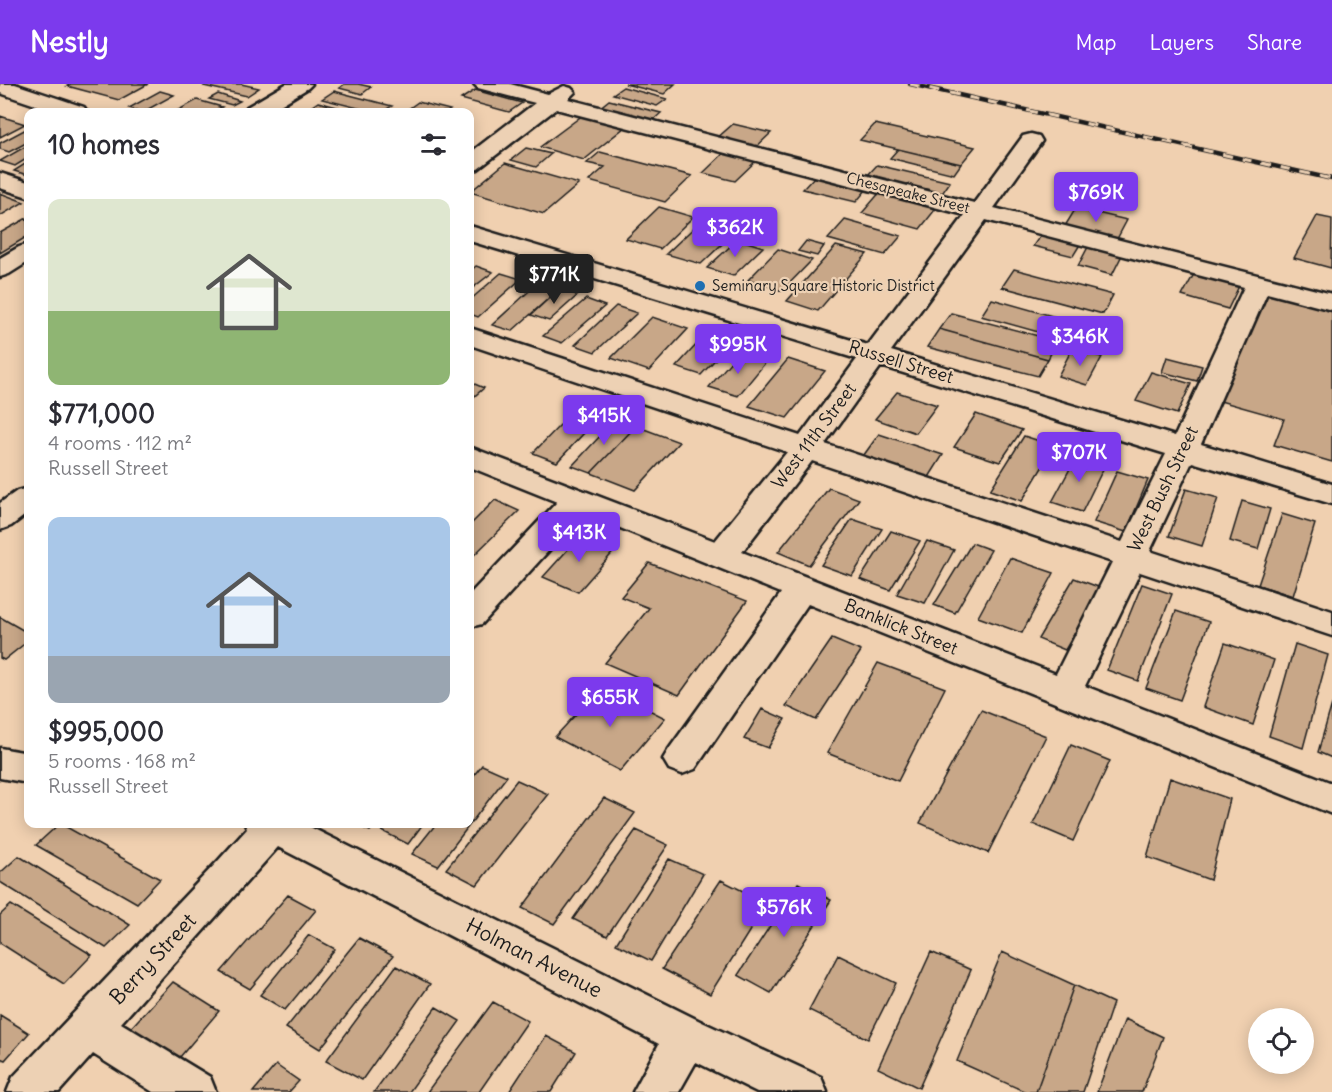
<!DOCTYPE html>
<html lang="en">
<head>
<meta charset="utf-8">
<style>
  :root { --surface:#fff; --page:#f7f7f7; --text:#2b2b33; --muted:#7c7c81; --accent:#7c3aed }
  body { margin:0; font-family:Delius,sans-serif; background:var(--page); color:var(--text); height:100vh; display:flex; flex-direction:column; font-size:22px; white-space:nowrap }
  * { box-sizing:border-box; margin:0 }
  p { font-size:20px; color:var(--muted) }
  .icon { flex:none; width:33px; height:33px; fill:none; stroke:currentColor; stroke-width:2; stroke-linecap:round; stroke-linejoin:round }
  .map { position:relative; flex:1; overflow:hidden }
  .details { position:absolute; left:24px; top:24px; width:450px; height:720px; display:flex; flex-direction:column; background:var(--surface); border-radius:12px; box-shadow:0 3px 15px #0003 }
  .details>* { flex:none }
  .tools { position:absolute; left:1248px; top:924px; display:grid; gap:12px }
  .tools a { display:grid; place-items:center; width:66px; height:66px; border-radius:50%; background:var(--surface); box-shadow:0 3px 15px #0003; font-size:30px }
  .price { position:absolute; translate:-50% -51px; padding:0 14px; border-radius:6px; background:var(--accent); color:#fff; font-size:20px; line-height:39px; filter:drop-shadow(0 2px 3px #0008) }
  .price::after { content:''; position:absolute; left:50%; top:36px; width:18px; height:14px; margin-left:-9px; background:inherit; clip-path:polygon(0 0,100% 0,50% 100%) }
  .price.active { background:#222; color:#fff }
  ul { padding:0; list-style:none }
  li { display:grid; align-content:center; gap:12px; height:318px; padding:0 24px }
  li span { display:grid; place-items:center; height:186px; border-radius:12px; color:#555 }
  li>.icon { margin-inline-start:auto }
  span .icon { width:108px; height:108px; fill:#fffc; stroke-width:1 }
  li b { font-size:26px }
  h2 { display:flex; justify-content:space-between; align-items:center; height:72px; padding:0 24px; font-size:26px }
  header { display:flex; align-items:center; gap:36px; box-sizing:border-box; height:84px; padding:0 30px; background:var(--accent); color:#fff }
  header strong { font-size:28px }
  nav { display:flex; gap:33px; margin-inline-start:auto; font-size:21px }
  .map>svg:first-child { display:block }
  .building { fill:#c8a788; stroke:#1c1c1c; stroke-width:1.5 }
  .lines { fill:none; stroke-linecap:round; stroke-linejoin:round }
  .minor-casing { stroke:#1c1c1c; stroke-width:5 }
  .minor { fill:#edd1b4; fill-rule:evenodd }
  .rail-casing { stroke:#1c1c1c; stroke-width:4.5 }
  .rail { stroke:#edd1b4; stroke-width:3; stroke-dasharray:10; stroke-linecap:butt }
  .poi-dot { fill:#1f6fb2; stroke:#edd1b4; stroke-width:2 }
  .labels { text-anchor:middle; stroke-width:4.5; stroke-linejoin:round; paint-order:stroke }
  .far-street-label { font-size:15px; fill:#1c1c1c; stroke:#edd1b4 }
  .far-poi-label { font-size:15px; fill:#1c1c1c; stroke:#edd1b4; text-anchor:start }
  .street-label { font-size:18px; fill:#1c1c1c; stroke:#edd1b4 }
  .near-street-label { font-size:21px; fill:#1c1c1c; stroke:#edd1b4 }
</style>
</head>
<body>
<header>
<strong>Nestly</strong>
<nav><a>Map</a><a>Layers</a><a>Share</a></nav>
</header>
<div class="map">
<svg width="1332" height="1008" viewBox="0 0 1332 1008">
  <rect width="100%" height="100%" fill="#f0d0b0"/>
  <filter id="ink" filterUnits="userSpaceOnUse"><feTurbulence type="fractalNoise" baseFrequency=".0167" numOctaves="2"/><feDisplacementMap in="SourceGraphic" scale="12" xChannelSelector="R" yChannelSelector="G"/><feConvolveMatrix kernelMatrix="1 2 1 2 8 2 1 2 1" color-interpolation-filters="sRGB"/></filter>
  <g filter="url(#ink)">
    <path class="building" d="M71 0H148L119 16 67 2Z
      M206 0H241L259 4 247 12 204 2Z
      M345 0H358L371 3 362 10 339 4Z
      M625 0H675L664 10Z
      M623 3 667 15 657 22 613 10Z
      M475 6 522 19 509 28 461 15Z
      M160 7 174 11 143 28 129 24Z
      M334 7 392 22 382 28H374L322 15Z
      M218 10 240 17 232 21 209 15Z
      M197 16 222 23 212 28H175Z
      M609 16 661 29 650 39 598 25Z
      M318 18 356 28 305 27Z
      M418 18 450 26 447 28H404Z
      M583 31 625 43 584 76 540 63Z
      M0 32 25 40 0 53Z
      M733 40 771 49 754 65 716 55Z
      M875 40 975 63 961 80 860 56Z
      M28 44V58L9 68 0 65V59Z
      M28 61V74L15 82 0 77Z
      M526 64 551 70 536 83 511 76Z
      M898 65 961 80 954 90 890 74Z
      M600 68 692 92 665 118 589 97 605 83 587 79Z
      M725 68 757 76 735 97 703 89Z
      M28 78V91L14 87Z
      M505 79 579 100 544 130 470 108Z
      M877 81 950 98 941 111 866 93Z
      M815 92 867 105 856 118 803 105Z
      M881 107 938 122 920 145 862 129Z
      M0 109 24 118 0 132Z
      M659 123 693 133 660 165 626 155Z
      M1076 124 1127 136 1117 155 1065 142Z
      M1317 132 1332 135 1331 184 1294 174Z
      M27 134 28 152 0 169V149Z
      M703 135 738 145 701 180 666 170Z
      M845 136 901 152 885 171 828 155Z
      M1042 149 1081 159 1073 172 1033 162Z
      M738 155 763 163 733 192 707 184Z
      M806 157 824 162 817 172 798 167Z
      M1089 161 1123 169 1112 191 1078 182Z
      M836 162 867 170 818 227 787 217Z
      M778 165 812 176 782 207 748 196Z
      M476 182 493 188 470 206V187Z
      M1014 185 1113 211 1103 230 1002 203Z
      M501 189 521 195 478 233 470 230V216Z
      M1194 190 1239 202 1228 225 1182 212Z
      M539 198 559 205 512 247 492 241Z
      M559 205 578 211 549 237 531 231Z
      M1267 210 1332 227V378L1274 361 1284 335 1220 317Z
      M586 215 605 222 562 259 543 252Z
      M992 215 1091 243 1081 260 981 232Z
      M616 222 637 229 595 268 575 261Z
      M951 229 1057 257 1048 275 939 245Z
      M652 233 688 245 649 287 611 274Z
      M939 245 1048 275 1038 292 927 263Z
      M698 259 723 267 701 291 676 283Z
      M1072 265 1102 273 1087 301 1058 292Z
      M738 269 766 278 738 312 709 303Z
      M1167 273 1202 282 1197 297 1162 288Z
      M788 275 825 287 787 334 749 322Z
      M1151 288 1191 300 1177 330 1136 317Z
      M470 298 484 304 470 316Z
      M897 308 937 321 916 349 875 335Z
      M976 330 1022 346 1000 378 954 363Z
      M616 335 636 342 591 389 572 382Z
      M560 341 584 349 557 378 533 369Z
      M636 342 679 358 635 406 591 389Z
      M879 350 943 371 926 398 861 375Z
      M1024 352 1055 362 1022 417 990 406Z
      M1078 370 1106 379 1082 428 1052 418Z
      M1117 387 1148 396 1126 448 1094 438Z
      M829 404 859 415 809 481 778 468Z
      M1186 405 1218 414 1202 462 1169 452Z
      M495 416 519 427 470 475V441Z
      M1242 417 1270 425 1258 465 1230 457Z
      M1282 430 1315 440 1293 512 1258 501Z
      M852 435 882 445 852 492 821 481Z
      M891 447 920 457 890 506 860 495Z
      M581 451 616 465 578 508 543 493Z
      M927 457 954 466 925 519 897 510Z
      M972 459 991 466 955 529 934 521Z
      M1010 474 1054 489 1022 549 978 533Z
      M649 479 747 517 679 611 605 579 649 524 621 513Z
      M1074 494 1101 504 1065 566 1038 555Z
      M1142 500 1172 510 1138 597 1107 586Z
      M1176 527 1209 538 1180 616 1146 604Z
      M0 533 28 549V557L4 576 0 574Z
      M832 555 861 567 816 636 786 622Z
      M1225 559 1274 576 1253 641 1203 623Z
      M1295 560 1328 571 1303 664 1269 652Z
      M878 579 945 604 898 697 827 669Z
      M602 602 665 634 620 687 555 653Z
      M1332 620V674L1318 668Z
      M762 625 785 635 768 664 744 655Z
      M981 626 1046 652 988 769 920 739Z
      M1071 661 1110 677 1073 757 1033 740Z
      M482 681 507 692 438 782 412 770 436 740H470V696Z
      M1170 694 1230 715 1210 796 1147 773Z
      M517 696 548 710 477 801 446 785Z
      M604 714 635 729 554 840 522 824Z
      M59 740H61L160 795 137 819 36 761Z
      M354 740H376L370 747Z
      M388 740H423L408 760 382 747Z
      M636 746 668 761 607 852 573 835Z
      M19 772 130 841 106 864 0 798V789Z
      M669 775 703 790 651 877 616 860Z
      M721 796 767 819 710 910 662 885Z
      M798 799 831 816 771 909 738 891Z
      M288 811 316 826 250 905 221 888Z
      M11 821 92 871 64 900 0 859V831Z
      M309 851 335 865 285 926 260 911Z
      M359 854 393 872 320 965 286 944Z
      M931 868 971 886 919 1004 878 984Z
      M1002 868 1074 901 1036 1008H1026L957 977Z
      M838 871 896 899 868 955 809 926Z
      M396 882 430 900 362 996 326 977Z
      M173 898 219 927 174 980 126 949Z
      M1074 901 1113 919 1083 1008H1036Z
      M493 918 528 937 479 1008H427Z
      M436 923 460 937 409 1008H374Z
      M0 931 29 949 5 976 0 974Z
      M1125 935 1163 953 1142 1008H1097Z
      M546 952 576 968 551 1008H509Z
      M276 981 299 997 289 1008H253Z"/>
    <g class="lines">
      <g class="minor-casing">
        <path id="minor" d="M0 0H15L84 23 87 28H56L0 9Z
          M286 0H312L308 4 269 28H244L247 23Z
          M474 0H510L548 10 564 2 571 4 575 8 568 15 974 119 1023 52 1031 50 1039 52 1042 57 994 124 1332 210V226L1267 209 1201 360 1332 400V420L1192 378 1150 467 1332 527V552L1140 488 1085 602 1332 699V730L808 520 695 685 682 690 669 685 663 675 669 665 781 509 583 429 482 540 470 543V510L557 418 470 383V363L715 457 787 368 470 261V244L800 352 857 275 470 157V142L868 261 965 131 556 25 478 85 470 87V69L535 19 478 4ZM986 136 1244 203 1175 352 891 267ZM881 282 1166 370 1122 458 825 360ZM812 377 1112 478 1056 590 742 468Z
          M0 89 28 98V113L0 104Z
          M28 160V178L9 190 0 193V174L19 163Z
          M28 404V429L11 442 0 446V419L17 407Z
          M0 664 28 669V699L0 694Z
          M245 740H304L702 938 821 993 827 1008H757L696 978 679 1008H633L659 960 278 763 121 939 210 993 216 1008H153L93 970 59 1008H7L13 993 217 778 247 745Z"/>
      </g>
      <use href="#minor" class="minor"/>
      <g class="rail-casing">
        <path id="rail" d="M910 0 1332 95"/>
      </g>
      <use href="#rail" class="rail"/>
    </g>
  </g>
  <circle class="poi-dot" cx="700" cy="202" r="6"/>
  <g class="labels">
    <g class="far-street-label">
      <text transform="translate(908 109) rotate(14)" y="5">Chesapeake Street</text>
    </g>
    <g class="far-poi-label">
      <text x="712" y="207">Seminary Square Historic District</text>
    </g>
    <g class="street-label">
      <text transform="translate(901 278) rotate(17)" y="6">Russell Street</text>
      <text transform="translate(814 352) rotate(-53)" y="6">West 11th Street</text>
      <text transform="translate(1163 405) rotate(-64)" y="6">West Bush Street</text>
      <text transform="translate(901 543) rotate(22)" y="6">Banklick Street</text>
    </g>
    <g class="near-street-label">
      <text transform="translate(534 874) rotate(27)" y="7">Holman Avenue</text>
      <text transform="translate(153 875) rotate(-47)" y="7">Berry Street</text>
    </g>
  </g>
</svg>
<div class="tools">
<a><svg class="icon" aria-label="locate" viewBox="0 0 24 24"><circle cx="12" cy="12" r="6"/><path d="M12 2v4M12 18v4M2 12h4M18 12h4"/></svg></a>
</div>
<b class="price" style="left:1096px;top:139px">$769K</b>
<b class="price" style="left:735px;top:174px">$362K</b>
<b class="price active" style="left:554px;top:221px">$771K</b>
<b class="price" style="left:1080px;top:283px">$346K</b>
<b class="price" style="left:738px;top:291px">$995K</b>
<b class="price" style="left:604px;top:362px">$415K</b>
<b class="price" style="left:1079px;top:399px">$707K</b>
<b class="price" style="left:579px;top:479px">$413K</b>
<b class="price" style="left:610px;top:644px">$655K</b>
<b class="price" style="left:784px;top:854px">$576K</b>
<section class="details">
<h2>10 homes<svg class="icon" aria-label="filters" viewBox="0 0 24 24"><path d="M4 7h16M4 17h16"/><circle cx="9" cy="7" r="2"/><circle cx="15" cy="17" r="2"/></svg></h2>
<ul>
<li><span style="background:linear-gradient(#dfe7d0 60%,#8fb573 0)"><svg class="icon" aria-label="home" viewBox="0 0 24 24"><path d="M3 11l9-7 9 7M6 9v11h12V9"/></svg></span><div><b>$771,000</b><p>4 rooms · 112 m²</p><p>Russell Street</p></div></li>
<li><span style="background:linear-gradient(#a9c7e8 75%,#9aa5b1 0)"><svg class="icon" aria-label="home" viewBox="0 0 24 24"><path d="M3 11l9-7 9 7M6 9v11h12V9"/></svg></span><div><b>$995,000</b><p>5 rooms · 168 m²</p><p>Russell Street</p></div></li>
</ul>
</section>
</div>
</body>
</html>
